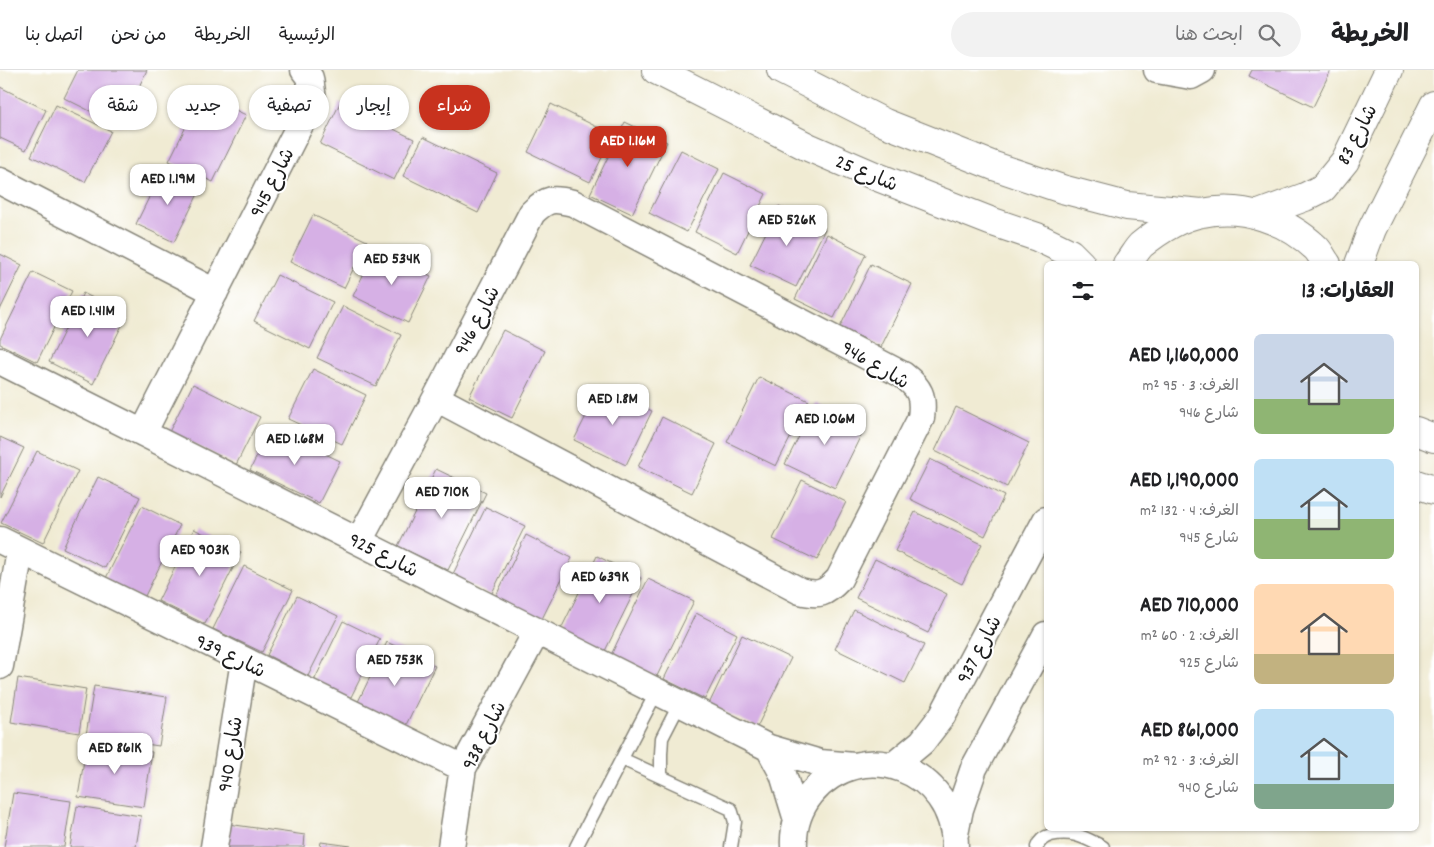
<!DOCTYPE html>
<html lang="ar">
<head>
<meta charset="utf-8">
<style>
  :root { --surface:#fff; --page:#f2f2f2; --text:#202124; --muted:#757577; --line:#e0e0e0; --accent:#c8321e }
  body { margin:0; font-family:Dekko,"Playpen Sans Arabic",sans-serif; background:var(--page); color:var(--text); direction:rtl; height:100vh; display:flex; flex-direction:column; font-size:19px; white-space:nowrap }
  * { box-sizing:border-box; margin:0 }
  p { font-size:16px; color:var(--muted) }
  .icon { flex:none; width:28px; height:28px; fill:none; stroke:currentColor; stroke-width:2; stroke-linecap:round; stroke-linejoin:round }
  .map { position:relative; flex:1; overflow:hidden; direction:ltr }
  .drawer { position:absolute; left:1044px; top:191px; width:375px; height:570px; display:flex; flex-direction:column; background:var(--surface); border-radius:8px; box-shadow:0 1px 4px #0004; direction:rtl }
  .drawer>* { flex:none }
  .guide { position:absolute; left:15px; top:15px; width:475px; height:45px; direction:rtl; display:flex; gap:10px }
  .price { position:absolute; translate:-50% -42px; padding:0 11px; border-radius:10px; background:#fff; color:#222; font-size:16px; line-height:32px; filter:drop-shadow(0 1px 2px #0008) }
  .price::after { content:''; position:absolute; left:50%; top:30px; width:15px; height:11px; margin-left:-8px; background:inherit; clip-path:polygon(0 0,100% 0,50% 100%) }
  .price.on { background:var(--accent); color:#fff }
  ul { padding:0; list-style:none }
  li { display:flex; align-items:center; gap:15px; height:125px; padding:0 25px }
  li span { display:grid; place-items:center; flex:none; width:140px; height:100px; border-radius:8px; color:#555 }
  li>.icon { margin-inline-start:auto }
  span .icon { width:60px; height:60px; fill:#fffc; stroke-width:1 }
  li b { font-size:21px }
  h2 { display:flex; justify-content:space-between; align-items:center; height:60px; padding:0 25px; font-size:21px }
  .tag { padding:0 18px; border-radius:22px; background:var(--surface); box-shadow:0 1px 4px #0004; font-size:18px; line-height:45px }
  .tag.on { background:var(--accent); color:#fff }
  header { display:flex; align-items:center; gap:30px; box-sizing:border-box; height:70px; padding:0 25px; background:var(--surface); border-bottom:1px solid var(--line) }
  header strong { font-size:24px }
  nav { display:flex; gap:28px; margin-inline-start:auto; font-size:18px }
  .search { width:350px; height:45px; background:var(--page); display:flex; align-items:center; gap:12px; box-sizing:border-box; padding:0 18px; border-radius:28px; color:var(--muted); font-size:19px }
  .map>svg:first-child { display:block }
  .building { fill:#d6b0e5 }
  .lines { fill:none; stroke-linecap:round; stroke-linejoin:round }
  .lane-casing { stroke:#868478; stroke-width:15 }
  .street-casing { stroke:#868478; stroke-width:29 }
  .secondary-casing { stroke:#868478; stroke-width:30 }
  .lane { stroke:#fff; stroke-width:12 }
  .street { stroke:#fff; stroke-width:26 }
  .secondary { stroke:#fff; stroke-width:28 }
  .labels { text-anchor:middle; stroke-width:4; stroke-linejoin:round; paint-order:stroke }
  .street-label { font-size:20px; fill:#1c1c1c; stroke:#fff }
</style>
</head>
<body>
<header>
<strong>الخريطة</strong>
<div class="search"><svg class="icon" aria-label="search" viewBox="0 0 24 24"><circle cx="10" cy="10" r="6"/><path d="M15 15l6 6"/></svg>ابحث هنا</div>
<nav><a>الرئيسية</a><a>الخريطة</a><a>من نحن</a><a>اتصل بنا</a></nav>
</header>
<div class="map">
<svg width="1434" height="777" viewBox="0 0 1434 777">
  <rect width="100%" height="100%" fill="#fff"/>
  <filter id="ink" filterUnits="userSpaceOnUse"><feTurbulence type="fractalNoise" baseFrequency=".02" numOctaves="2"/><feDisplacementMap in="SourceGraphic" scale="10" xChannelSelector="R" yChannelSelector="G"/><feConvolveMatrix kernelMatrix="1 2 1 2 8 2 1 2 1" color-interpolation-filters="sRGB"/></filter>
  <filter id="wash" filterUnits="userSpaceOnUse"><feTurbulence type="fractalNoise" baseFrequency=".0096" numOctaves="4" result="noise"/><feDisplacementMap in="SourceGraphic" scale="20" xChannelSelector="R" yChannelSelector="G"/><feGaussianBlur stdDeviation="1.12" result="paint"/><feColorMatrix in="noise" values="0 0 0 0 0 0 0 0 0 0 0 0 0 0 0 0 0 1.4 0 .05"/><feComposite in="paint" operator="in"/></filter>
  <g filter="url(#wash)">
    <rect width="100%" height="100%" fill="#f0ebd3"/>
    <g id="blocks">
      <path class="building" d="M78 0H147L120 56 64 28Z
        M1252 0H1331L1313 37 1249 6Z
        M0 17 46 40 26 80 0 68Z
        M202 24 246 45 213 112 169 91Z
        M340 33 414 69 394 110 320 74Z
        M551 34 613 65 590 112 528 82Z
        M56 35 111 61 85 112 31 86Z
        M625 52 667 72 632 144 590 124Z
        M423 67 497 103 478 143 403 106Z
        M681 80 719 99 687 162 649 143Z
        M163 99 201 118 174 172 136 154Z
        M724 103 766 124 737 183 695 162Z
        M779 136 825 159 796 217 750 195Z
        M313 145 367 171 344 218 290 192Z
        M827 164 866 184 834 248 795 229Z
        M376 178 431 206 408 253 353 226Z
        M0 184 22 195 0 240Z
        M871 194 912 214 881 277 840 257Z
        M33 202 72 221 37 292 0 274V269Z
        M277 205 333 232 310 279 254 251Z
        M83 223 127 245 93 314 49 292Z
        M343 236 401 265 376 316 317 288Z
        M503 260 545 281 512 348 469 327Z
        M313 299 366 325 342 374 288 349Z
        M759 307 809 331 776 396 727 372Z
        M193 314 260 347 236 395 169 362Z
        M601 316 652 341 626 395 574 370Z
        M816 333 865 357 835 418 785 394Z
        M956 337 1029 373 1007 417 935 381Z
        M662 347 716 374 692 423 638 397Z
        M271 358 340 391 319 433 250 400Z
        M0 367 24 378 0 427Z
        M37 381 78 401 43 473 1 453Z
        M930 389 1004 426 985 466 910 429Z
        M436 399 486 423 448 500 398 476Z
        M98 407 140 427 105 498 63 478Z
        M802 410 846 432 817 490 773 469Z
        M142 436 180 455 143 530 104 512Z
        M486 437 525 456 491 525 452 506Z
        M915 442 982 474 962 514 895 481Z
        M194 459 241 482 205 554 158 531Z
        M526 465 572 488 540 553 494 530Z
        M597 486 641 508 604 583 560 561Z
        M875 489 947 524 928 563 856 528Z
        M244 496 293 520 262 582 213 559Z
        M648 509 694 531 656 608 611 585Z
        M297 526 338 546 308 606 267 585Z
        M854 540 924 575 905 613 835 579Z
        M696 543 737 564 705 629 664 609Z
        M343 551 380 569 348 633 312 615Z
        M742 565 791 588 757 657 709 634Z
        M387 572 435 596 403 661 355 638Z
        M18 608 86 619 79 663 11 652Z
        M94 616 167 627 159 676 86 665Z
        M87 672 152 682 144 737 78 727Z
        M13 723 71 731 64 777H4Z
        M77 736 141 746 136 777H70Z
        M228 754 305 765 304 777H224Z
        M321 772 351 776 350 777H320Z"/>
    </g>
  </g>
  <g filter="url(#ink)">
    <use href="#blocks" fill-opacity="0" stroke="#868478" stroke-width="1"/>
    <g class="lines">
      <g class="lane-casing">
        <path id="lane" d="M622 689 731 739 735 752 731 777
          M661 707V684L662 668 680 633
          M576 777 657 621
          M1037 777C1039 771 1044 767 1051 765 1073 760 1085 768 1103 777"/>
      </g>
      <g class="street-casing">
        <path id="street" d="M1157 0 1191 6 1202 0
          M0 111 215 222
          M0 291 769 678 820 693 854 696
          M143 363 313 29 310 8 304 0
          M0 470 463 698
          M359 471 436 328 532 143C547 128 553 128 573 133L903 305C920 318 924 326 921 348L839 509C825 524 819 526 800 521L436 328
          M0 596 20 481
          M769 678 783 704 797 750
          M893 696 922 672 942 646 1046 450
          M955 764 960 739 974 698 1046 565
          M214 777 244 591
          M451 777 463 698 537 561
          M794 777C793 758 799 739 811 724 861 664 955 699 955 777"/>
      </g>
      <g class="secondary-casing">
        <path id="secondary" d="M656 0 808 77 875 106 990 151 1037 167 1070 183 1081 194
          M781 0 885 53 994 96 1062 119 1127 136 1202 143
          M1259 144 1305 127 1323 118 1345 91 1389 0
          M1127 194C1132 188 1136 180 1141 175 1158 161 1180 147 1202 143 1243 134 1286 150 1316 178 1320 182 1323 189 1327 194
          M1359 194 1372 159 1434 35
          M1416 361 1434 368
          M1416 414 1434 420"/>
      </g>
      <use href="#lane" class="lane"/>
      <use href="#street" class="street"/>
      <use href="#secondary" class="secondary"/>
    </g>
  </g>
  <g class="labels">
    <g class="street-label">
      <text transform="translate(1356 64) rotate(-62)" y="7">شارع 83</text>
      <text transform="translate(867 102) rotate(23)" y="7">شارع 25</text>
      <text transform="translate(271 112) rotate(-63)" y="7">شارع 945</text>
      <text transform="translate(476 250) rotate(-62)" y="7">شارع 946</text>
      <text transform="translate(876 294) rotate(31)" y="7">شارع 946</text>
      <text transform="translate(384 484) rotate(27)" y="7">شارع 925</text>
      <text transform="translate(978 579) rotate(-62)" y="7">شارع 937</text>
      <text transform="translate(231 585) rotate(26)" y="7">شارع 939</text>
      <text transform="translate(483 665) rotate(-63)" y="7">شارع 938</text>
      <text transform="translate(229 684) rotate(-81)" y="7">شارع 940</text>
    </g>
  </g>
</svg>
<b class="price on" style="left:628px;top:98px">AED 1.16M</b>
<b class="price" style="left:168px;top:136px">AED 1.19M</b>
<b class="price" style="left:787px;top:177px">AED 526K</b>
<b class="price" style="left:392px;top:216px">AED 534K</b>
<b class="price" style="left:88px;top:268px">AED 1.41M</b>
<b class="price" style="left:613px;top:356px">AED 1.8M</b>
<b class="price" style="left:825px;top:376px">AED 1.06M</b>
<b class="price" style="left:295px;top:396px">AED 1.68M</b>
<b class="price" style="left:442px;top:449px">AED 710K</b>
<b class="price" style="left:200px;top:507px">AED 903K</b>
<b class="price" style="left:600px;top:534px">AED 639K</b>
<b class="price" style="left:395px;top:617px">AED 753K</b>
<b class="price" style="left:115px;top:705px">AED 861K</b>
<div class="guide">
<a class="tag on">شراء</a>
<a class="tag">إيجار</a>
<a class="tag">تصفية</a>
<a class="tag">جديد</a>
<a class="tag">شقة</a>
</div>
<section class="drawer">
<h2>العقارات: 13<svg class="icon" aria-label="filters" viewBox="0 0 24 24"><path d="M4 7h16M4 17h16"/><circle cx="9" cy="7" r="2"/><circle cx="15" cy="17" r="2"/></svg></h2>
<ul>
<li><span style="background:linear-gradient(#c9d6e8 65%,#8fb573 0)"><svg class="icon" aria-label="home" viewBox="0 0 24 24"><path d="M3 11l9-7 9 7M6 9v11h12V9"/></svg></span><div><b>AED 1,160,000</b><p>الغرف: 3 · 95 m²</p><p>شارع 946</p></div></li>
<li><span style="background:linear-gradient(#bfe0f5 60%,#8fb573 0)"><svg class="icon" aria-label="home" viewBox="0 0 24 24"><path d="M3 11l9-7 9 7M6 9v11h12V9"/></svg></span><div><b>AED 1,190,000</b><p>الغرف: 4 · 132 m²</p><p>شارع 945</p></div></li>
<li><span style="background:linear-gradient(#ffd9b3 70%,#c2b280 0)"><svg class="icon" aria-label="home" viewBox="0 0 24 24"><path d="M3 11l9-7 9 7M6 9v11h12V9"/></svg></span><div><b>AED 710,000</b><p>الغرف: 2 · 60 m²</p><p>شارع 925</p></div></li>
<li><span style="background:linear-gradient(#bfe0f5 75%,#7fa58c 0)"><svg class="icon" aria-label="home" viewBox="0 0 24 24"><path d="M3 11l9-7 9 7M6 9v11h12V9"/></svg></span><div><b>AED 861,000</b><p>الغرف: 3 · 92 m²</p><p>شارع 940</p></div></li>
</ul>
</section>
</div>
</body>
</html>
